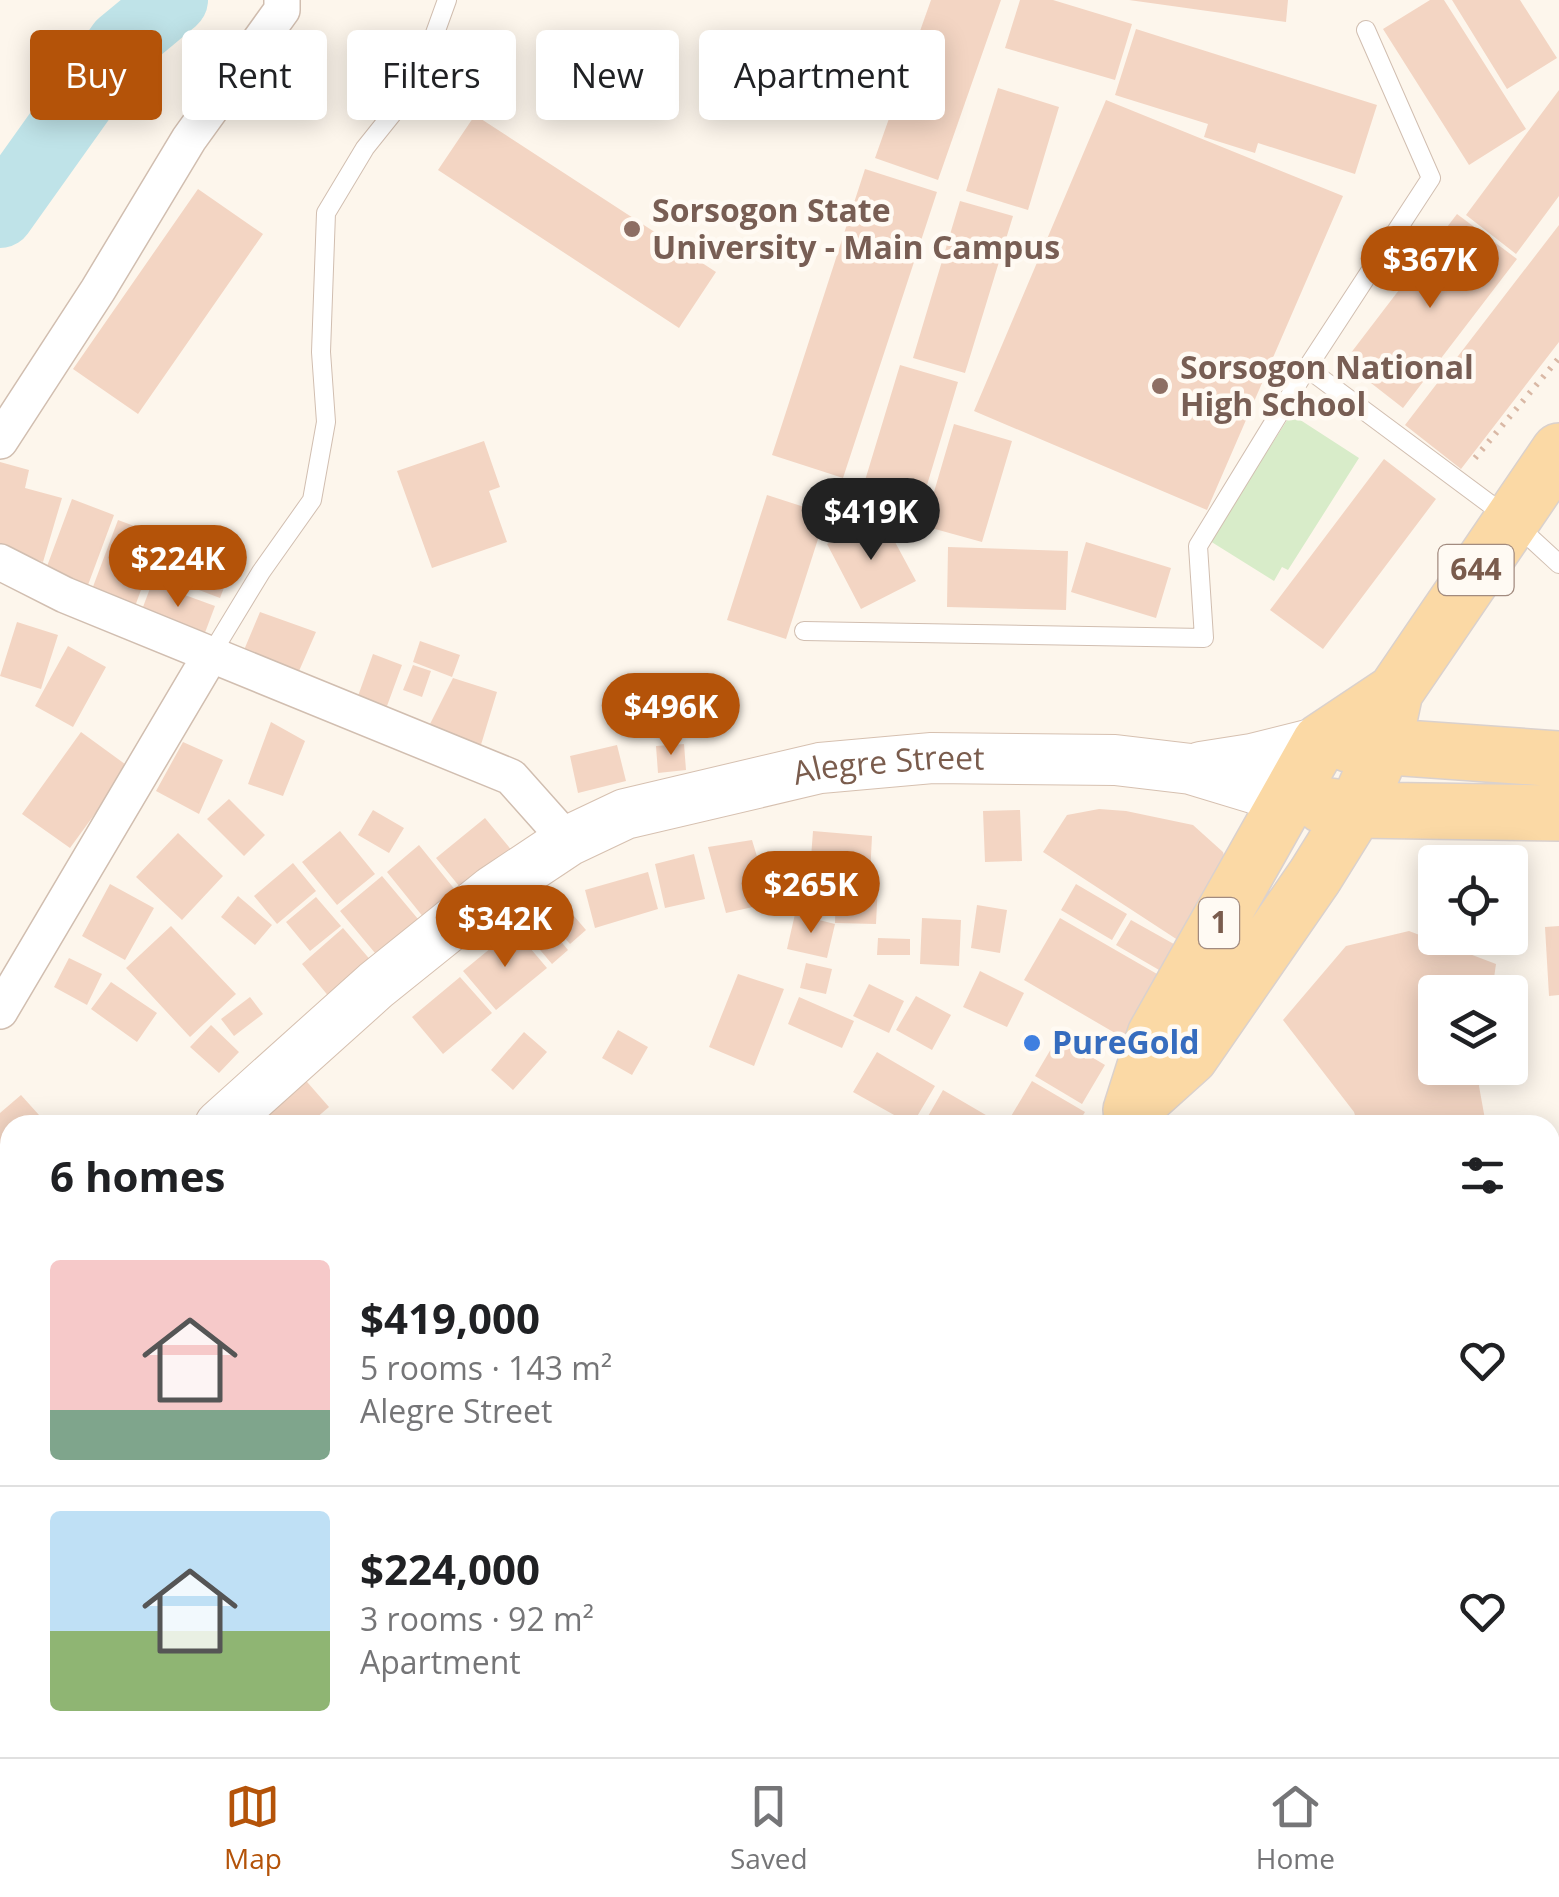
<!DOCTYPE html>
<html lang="en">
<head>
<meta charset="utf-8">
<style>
  :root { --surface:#fff; --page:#f6f6f6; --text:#202124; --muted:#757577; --line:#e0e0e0; --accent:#b45309 }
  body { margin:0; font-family:"Open Sans",sans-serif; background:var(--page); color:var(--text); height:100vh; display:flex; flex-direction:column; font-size:38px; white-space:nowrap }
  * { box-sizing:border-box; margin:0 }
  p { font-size:32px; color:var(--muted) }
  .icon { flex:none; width:55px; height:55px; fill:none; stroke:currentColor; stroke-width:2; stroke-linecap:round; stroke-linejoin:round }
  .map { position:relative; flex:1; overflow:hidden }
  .sheet { position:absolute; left:0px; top:1115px; width:1560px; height:642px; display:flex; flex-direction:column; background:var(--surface); border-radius:30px 30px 0 0; box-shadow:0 5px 25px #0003 }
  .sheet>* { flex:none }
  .top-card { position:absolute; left:30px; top:30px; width:1000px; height:90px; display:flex; gap:20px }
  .tools { position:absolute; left:1418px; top:845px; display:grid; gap:20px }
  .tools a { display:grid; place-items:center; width:110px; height:110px; border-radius:10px; background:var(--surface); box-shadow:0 5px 25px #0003; font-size:50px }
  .price { position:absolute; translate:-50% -85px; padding:0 22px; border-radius:35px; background:var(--accent); color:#fff; font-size:32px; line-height:65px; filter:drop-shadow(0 2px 5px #0008) }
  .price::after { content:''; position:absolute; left:50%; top:60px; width:30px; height:22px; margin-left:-15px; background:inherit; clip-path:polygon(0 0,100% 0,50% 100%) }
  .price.active { background:#222; color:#fff }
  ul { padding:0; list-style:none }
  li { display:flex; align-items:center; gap:30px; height:250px; padding:0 50px }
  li+li { border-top:2px solid var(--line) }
  li span { display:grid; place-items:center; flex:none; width:280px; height:200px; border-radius:10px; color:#555 }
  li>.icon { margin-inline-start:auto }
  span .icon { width:120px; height:120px; fill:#fffc; stroke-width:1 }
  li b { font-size:42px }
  h2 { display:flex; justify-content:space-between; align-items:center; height:120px; padding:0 50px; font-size:42px }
  .chip { padding:0 35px; border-radius:10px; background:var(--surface); box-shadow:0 5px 25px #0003; font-size:35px; line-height:90px }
  .chip.active { background:var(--accent); color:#fff }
  .tabs { display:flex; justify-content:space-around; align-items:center; height:140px; border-top:2px solid var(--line); background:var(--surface); font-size:28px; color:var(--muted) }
  .tabs a { display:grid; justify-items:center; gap:5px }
  .tabs .active { color:var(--accent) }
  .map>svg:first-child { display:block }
  .green { fill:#d8ecc9 }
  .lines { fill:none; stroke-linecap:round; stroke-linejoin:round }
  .river { stroke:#bfe3e8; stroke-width:68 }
  .building { fill:#f3d5c3 }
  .lane-casing { stroke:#d1beb0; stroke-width:20 }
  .street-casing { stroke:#d1beb0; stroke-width:38 }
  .secondary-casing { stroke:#d6c0b0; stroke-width:52 }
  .primary-casing { stroke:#dad1cd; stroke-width:58 }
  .path { stroke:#d9b8a5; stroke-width:6; stroke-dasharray:2.5 8; stroke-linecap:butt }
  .lane { stroke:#fff; stroke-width:18 }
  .street { stroke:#fff; stroke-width:35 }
  .secondary { stroke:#fff; stroke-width:50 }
  .primary { stroke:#fbd9a5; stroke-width:55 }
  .education-dot { fill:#8d6e63; stroke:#fffaf3; stroke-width:4 }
  .shop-dot { fill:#3f7fe0; stroke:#fffaf3; stroke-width:4 }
  .labels { text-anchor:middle; stroke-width:9; stroke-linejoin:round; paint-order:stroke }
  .shield { fill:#fffaf3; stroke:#a28b7f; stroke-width:2.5 }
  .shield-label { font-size:30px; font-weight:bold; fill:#7a5c4d }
  .education-label { font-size:32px; font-weight:bold; fill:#785e54; stroke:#fffaf3; text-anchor:start }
  .street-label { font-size:32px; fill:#7a5c4d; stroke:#fffaf3 }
  .shop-label { font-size:32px; font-weight:bold; fill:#366cbe; stroke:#fffaf3; text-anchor:start }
</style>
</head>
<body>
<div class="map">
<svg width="1559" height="1757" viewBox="0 0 1559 1757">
  <rect width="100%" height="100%" fill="#fdf6ec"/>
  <path class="green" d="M1291 414 1359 458 1288 570 1282 567 1274 581 1210 541Z"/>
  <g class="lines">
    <path class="river" d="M0 214 121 44 174 0"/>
  </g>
  <path class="building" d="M931 0H1001L938 180 875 158Z
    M1020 0H1053L1132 24 1115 80 1005 48Z
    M1129 0H1288L1286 22Z
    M1430 0H1444L1526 129 1469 165 1383 29Z
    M1452 0H1520L1557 58 1507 89Z
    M1136 29 1377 105 1355 174 1258 143 1255 153 1204 137 1208 124 1115 95Z
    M998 88 1059 107 1028 210 966 191Z
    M1559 90V196L1516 254 1466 215Z
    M1106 100 1343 196 1207 510 974 411Z
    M475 115 716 272 679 328 438 170Z
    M865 169 937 192 843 478 772 455Z
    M198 189 263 234 138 414 73 369Z
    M960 201 1013 216 965 373 913 358Z
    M1457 214 1517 259 1403 408 1344 362Z
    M1559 225V342L1461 469 1405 425Z
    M900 365 958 382 918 515 860 497Z
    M954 424 1012 441 982 542 924 526Z
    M484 441 500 487 489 491 507 542 432 568 397 471Z
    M1384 459 1436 499 1323 649 1270 610Z
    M0 462 29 470 25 488 62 498 43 562 0 546Z
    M767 495 826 514 786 639 727 620Z
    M72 499 114 515 88 585 46 569Z
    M881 516 916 581 861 609 827 544Z
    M118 520 161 536 134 609 91 592Z
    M173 533 236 556 220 598 157 574Z
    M1086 542 1171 568 1156 618 1071 592Z
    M948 547 1068 551 1066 610 947 607Z
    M152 583 215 606 203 638 140 615Z
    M260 612 316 632 299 671 244 650Z
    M17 622 58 635 41 689 0 676Z
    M420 641 460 655 452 677 413 662Z
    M68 646 106 667 73 727 35 706Z
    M373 654 402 665 387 706 358 696Z
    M413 665 431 671 422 697 403 690Z
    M453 678 497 692 480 748 430 724Z
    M271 722 305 741 283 796 248 784Z
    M81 732 129 767 70 848 22 814Z
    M183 742 223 760 199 814 156 791Z
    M684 744 686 770 658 773 656 746Z
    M617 745 626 781 578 793 570 756Z
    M229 799 265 835 244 856 207 819Z
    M1099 809 1126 811 1193 825 1223 852 1231 880 1187 946 1043 852 1067 815Z
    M373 810 404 828 389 853 358 835Z
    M1020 810 1022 861 985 862 983 811Z
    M485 818 513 852 464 892 436 858Z
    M340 831 375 874 337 905 302 862Z
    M813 831 872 836 870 876 810 871Z
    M178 833 223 876 182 920 136 877Z
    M752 840 771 903 726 913 708 847Z
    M419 845 456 891 424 918 387 872Z
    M694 854 705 899 665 908 655 864Z
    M293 863 316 891 277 924 254 896Z
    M648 872 658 909 595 928 585 890Z
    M382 876 418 919 375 953 340 911Z
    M836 882 878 883 876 924 835 923Z
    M110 884 154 908 125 960 82 936Z
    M1076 884 1127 914 1112 940 1061 910Z
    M238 896 272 925 255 945 221 917Z
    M316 897 341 926 310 951 286 922Z
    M561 901 586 930 570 944 545 916Z
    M977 905 1007 910 1000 953 971 948Z
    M535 910 568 950 552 964 518 924Z
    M795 914 835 924 827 958 787 949Z
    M922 918 961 920 959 966 920 964Z
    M1060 918 1164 978 1127 1040 1024 980Z
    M1131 920 1181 948 1166 974 1116 945Z
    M171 926 236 994 190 1037 126 968Z
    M1559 926V995L1549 996 1545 927Z
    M343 928 373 963 330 998 302 964Z
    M514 929 547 968 496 1010 463 971Z
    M1409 931 1496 964 1492 992H1435V1068H1482L1479 1086 1486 1125H1358L1354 1112 1283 1020 1346 946Z
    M878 938 910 939V955H877Z
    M69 958 102 974 87 1005 54 987Z
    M806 963 832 969 826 994 800 988Z
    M980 971 1024 993 1007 1027 963 1007Z
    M738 974 784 989 754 1066 709 1047Z
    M460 977 492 1013 443 1054 412 1017Z
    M111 982 157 1013 137 1042 91 1009Z
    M869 984 904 1001 889 1033 853 1016Z
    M916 996 951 1015 932 1050 896 1030Z
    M250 997 263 1014 234 1036 221 1019Z
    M799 997 854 1021 842 1048 788 1024Z
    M211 1025 239 1052 219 1073 190 1047Z
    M618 1030 648 1047 632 1075 602 1058Z
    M524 1032 547 1052 513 1090 491 1070Z
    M1058 1037 1105 1065 1082 1104 1035 1076Z
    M877 1052 935 1086 912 1125 853 1092Z
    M301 1075 329 1107 308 1125H245Z
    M1032 1081 1085 1112 1077 1125 1007 1123Z
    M943 1090 1003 1125H923Z
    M21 1095 48 1125H10V1163L0 1152V1113Z
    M490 1116 534 1121 533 1125H489Z
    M1550 1141 1559 1143V1216L1550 1214Z
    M0 1162 10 1173V1254L0 1263Z
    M1550 1338 1559 1340V1427L1550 1425Z
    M0 1349 10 1363V1399L0 1405Z
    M10 1437V1465L0 1450V1444Z
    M4 1471 10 1475V1516L0 1509V1477Z
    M0 1615 10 1618V1636L1 1664Z
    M0 1708 10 1711V1746L0 1743Z
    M61 1748H78L98 1757H56Z
    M323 1748H330L344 1757H316Z
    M473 1748 488 1757H466Z
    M476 1748H520L514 1757H491Z
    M528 1748H542L557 1757H522Z
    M560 1748H654V1757H575Z
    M867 1748H950L966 1757H861Z
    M1063 1748H1304L1339 1755 1060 1757Z"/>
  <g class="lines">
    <g class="lane-casing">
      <path id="lane" d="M1366 30 1431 178 1307 368 1510 519 1559 564
        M804 631 1204 638 1198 546 1307 368
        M210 656 261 572 312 500 326 422 321 352 326 213 365 148 417 83 447 0"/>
    </g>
    <g class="street-casing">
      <path id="street" d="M0 441 98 290 189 139 282 10V0
        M0 562 65 595 511 777 568 841
        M0 1011 210 656
        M1550 1280 1559 1282
        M0 1412 10 1404
        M1550 1553 1559 1557"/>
    </g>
    <g class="secondary-casing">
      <g id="secondary">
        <path d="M1201 767 1252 759 1320 742"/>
        <path id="s1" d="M220 1125 376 985 493 891 568 841 625 814 820 768 932 758 1115 760 1191 769 1290 799"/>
        <path d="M0 1314 10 1309"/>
      </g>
    </g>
    <g class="primary-casing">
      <path id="primary" d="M1348 744 1559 759
        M1322 805 1356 810 1559 813
        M1132 1107 1155 1035 1320 742 1395 692
        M1131 1110 1190 1057 1315 876 1356 810 1383 748 1395 692 1559 451
        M721 1757 727 1748"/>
    </g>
    <path class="path" d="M1475 458 1559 358"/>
    <use href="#lane" class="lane"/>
    <use href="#street" class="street"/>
    <use href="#secondary" class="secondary"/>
    <use href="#primary" class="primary"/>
  </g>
  <g class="education-dot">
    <circle cx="632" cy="229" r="10"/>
    <circle cx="1160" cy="386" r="10"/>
  </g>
  <circle class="shop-dot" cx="1032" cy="1043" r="10"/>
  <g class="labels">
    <g class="shield">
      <rect x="1438.5" y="545" width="75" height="50" rx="8"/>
      <rect x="1199" y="898" width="40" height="50" rx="8"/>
    </g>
    <g class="shield-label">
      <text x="1476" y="580">644</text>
      <text x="1219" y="933">1</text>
    </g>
    <g class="education-label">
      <text x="652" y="222">Sorsogon State<tspan x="652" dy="37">University - Main Campus</tspan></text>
      <text x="1180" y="379">Sorsogon National<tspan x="1180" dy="37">High School</tspan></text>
    </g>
    <g class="street-label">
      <text dy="11" stroke="none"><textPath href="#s1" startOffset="782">Alegre Street</textPath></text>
    </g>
    <g class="shop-label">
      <text x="1052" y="1054">PureGold</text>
    </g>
  </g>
</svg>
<div class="tools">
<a><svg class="icon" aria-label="locate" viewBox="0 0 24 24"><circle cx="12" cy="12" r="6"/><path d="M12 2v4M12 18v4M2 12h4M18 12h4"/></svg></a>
<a><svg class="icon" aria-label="layers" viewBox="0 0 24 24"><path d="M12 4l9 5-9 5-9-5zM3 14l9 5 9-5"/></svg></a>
</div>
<b class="price" style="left:1430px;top:311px">$367K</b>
<b class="price active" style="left:871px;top:563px">$419K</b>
<b class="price" style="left:178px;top:610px">$224K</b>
<b class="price" style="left:671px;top:758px">$496K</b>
<b class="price" style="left:811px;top:936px">$265K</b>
<b class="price" style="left:505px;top:970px">$342K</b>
<div class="top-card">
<a class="chip active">Buy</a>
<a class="chip">Rent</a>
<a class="chip">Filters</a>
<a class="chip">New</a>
<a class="chip">Apartment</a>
</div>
<section class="sheet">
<h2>6 homes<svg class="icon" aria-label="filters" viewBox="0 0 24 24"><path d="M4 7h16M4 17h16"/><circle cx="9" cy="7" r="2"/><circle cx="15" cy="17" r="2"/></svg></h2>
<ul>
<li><span style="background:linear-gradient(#f6c9c9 75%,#7fa58c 0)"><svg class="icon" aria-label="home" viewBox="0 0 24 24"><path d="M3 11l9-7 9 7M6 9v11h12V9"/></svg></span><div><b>$419,000</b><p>5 rooms · 143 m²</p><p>Alegre Street</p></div><svg class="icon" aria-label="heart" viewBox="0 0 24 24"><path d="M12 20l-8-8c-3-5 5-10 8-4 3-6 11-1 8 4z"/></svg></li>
<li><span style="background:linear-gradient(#bfe0f5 60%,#8fb573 0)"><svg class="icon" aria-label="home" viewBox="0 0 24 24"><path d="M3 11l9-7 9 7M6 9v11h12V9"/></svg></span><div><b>$224,000</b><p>3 rooms · 92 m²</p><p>Apartment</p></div><svg class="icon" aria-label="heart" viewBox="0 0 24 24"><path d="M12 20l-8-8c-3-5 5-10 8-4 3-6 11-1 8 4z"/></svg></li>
</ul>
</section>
</div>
<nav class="tabs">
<a class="active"><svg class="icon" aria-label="map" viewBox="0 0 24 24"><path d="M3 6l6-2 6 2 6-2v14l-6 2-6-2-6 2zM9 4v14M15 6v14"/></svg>Map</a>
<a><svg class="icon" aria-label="saved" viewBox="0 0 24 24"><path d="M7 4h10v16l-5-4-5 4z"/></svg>Saved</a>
<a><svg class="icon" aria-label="home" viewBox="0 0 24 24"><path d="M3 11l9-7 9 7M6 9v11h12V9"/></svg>Home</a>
</nav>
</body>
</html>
